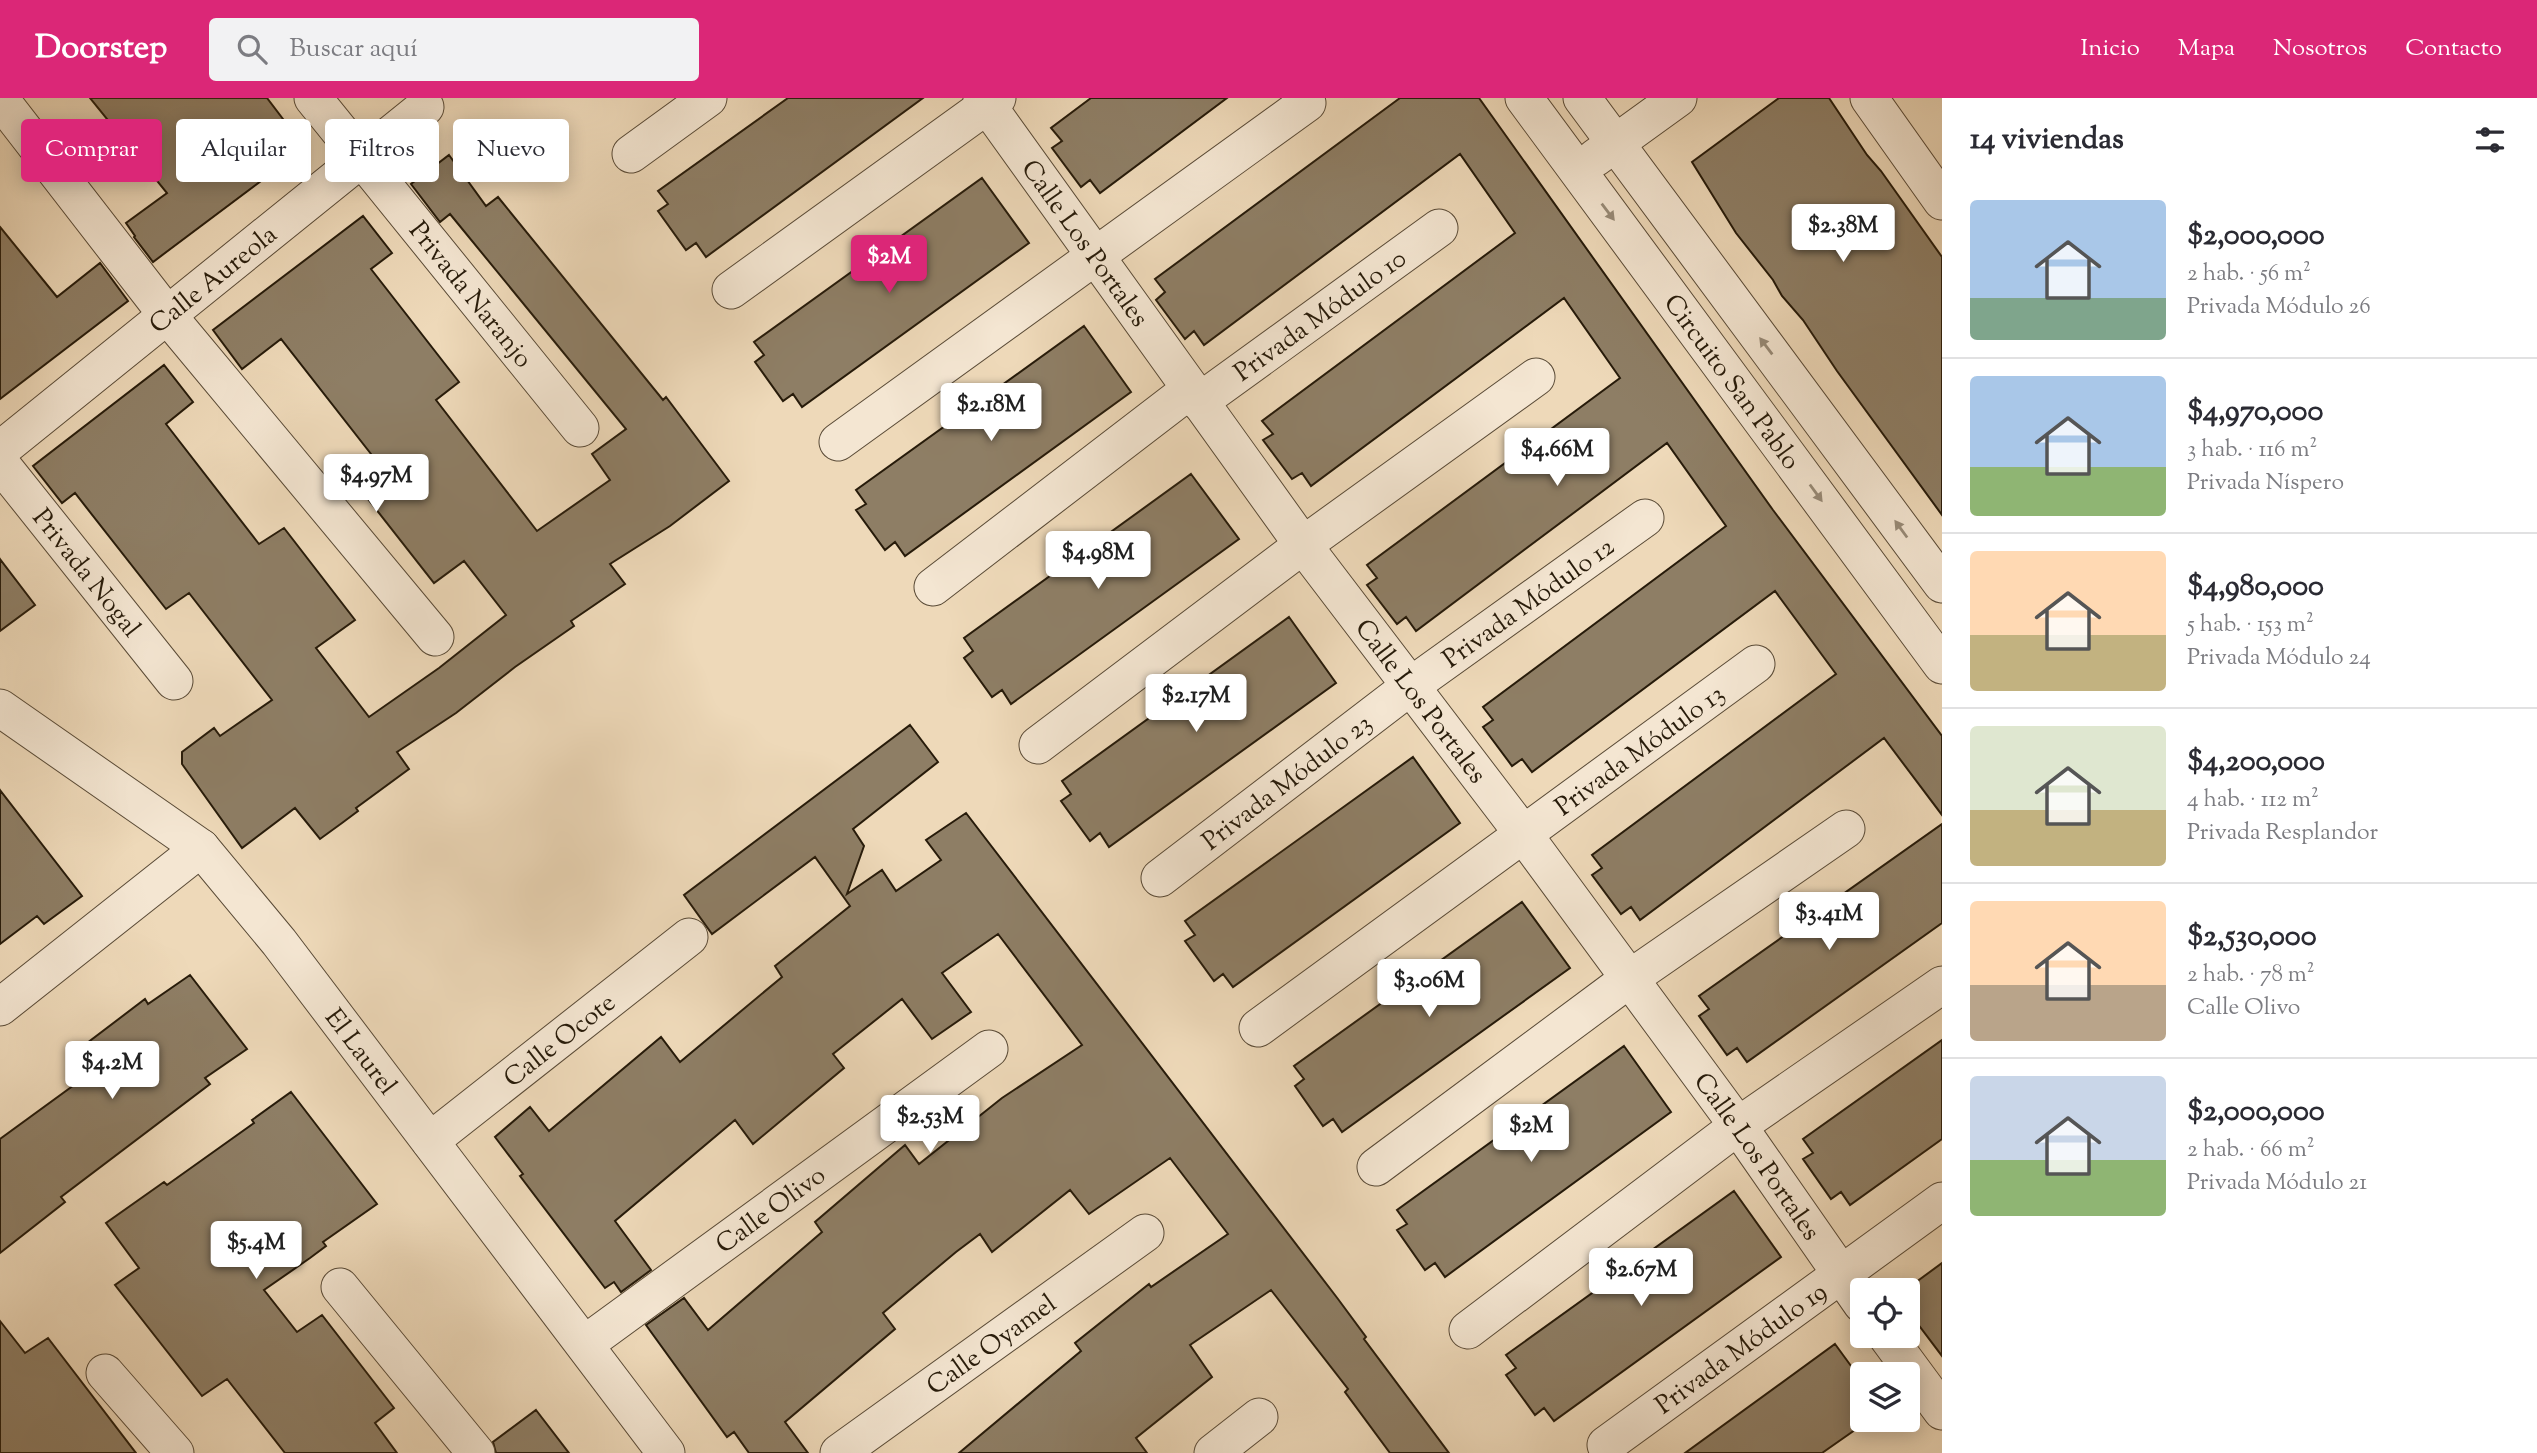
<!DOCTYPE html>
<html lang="es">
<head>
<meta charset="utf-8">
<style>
  :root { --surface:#fff; --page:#f2f2f3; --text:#2b2b33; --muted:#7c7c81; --line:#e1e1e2; --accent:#db2777 }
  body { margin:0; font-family:"Sorts Mill Goudy",serif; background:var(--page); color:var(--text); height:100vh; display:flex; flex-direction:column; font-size:26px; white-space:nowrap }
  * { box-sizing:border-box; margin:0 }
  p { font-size:23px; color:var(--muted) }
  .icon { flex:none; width:38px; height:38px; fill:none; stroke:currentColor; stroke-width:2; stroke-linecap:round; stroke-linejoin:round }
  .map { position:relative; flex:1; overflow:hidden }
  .details { display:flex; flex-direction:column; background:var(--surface); width:595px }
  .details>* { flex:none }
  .top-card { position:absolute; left:21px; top:21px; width:665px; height:63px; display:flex; gap:14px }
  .tools { position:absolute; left:1850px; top:1180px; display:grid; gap:14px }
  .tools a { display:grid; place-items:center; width:70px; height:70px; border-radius:7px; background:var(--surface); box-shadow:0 4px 18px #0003; font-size:35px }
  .price { position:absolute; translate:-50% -60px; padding:0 16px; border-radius:7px; background:#fff; color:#222; font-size:23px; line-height:46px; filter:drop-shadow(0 2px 4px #0008) }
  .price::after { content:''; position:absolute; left:50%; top:42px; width:21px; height:16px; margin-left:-10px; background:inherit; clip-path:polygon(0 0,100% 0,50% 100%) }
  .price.active { background:var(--accent); color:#fff }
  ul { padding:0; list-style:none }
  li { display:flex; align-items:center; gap:21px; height:175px; padding:0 28px }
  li+li { border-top:2px solid var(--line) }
  li span { display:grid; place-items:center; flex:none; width:196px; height:140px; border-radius:7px; color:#555 }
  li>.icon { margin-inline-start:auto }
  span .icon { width:84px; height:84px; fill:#fffc; stroke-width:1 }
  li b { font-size:30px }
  h2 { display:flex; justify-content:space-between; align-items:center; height:84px; padding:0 28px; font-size:30px }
  .pill { padding:0 24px; border-radius:7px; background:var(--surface); box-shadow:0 4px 18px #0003; font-size:24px; line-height:63px }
  .pill.active { background:var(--accent); color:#fff }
  header { display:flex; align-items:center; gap:42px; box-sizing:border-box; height:98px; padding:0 35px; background:var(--accent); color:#fff }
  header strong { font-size:33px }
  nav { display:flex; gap:38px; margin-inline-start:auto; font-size:24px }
  .search { width:490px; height:63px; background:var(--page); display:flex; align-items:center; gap:18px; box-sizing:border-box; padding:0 24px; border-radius:7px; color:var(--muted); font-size:26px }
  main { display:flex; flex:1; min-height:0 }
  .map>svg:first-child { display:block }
  .building { fill:#8e7e65; stroke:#271b0a; stroke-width:2 }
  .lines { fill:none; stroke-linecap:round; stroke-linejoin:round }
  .minor-casing { stroke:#594a36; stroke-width:39 }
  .minor { stroke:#f4e6d2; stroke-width:37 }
  .oneway { fill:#988b78 }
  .labels { text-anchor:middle; stroke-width:7; stroke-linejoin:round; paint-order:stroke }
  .street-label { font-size:26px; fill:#271b0a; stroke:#f4e6d2 }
</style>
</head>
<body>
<header>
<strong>Doorstep</strong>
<div class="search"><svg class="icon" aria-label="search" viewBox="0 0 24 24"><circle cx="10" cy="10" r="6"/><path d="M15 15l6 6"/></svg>Buscar aquí</div>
<nav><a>Inicio</a><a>Mapa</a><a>Nosotros</a><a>Contacto</a></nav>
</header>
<main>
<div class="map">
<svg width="1942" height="1355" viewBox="0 0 1942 1355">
  <rect width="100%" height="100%" fill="#eed9b9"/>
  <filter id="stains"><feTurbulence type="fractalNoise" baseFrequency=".00286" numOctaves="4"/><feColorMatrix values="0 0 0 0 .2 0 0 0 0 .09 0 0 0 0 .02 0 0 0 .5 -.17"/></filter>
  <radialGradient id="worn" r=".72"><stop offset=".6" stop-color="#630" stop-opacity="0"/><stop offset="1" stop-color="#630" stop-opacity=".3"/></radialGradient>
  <path class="building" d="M90 0H267L305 50 153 164 134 139 135 138 126 125 167 95Z
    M788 0H923L706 159 696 145 686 152 658 113 668 106 658 93Z
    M1091 0H1227L1100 95 1090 82 1081 89 1052 50 1062 43 1051 30Z
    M1400 0H1479L1773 412 1942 638V717L1884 640 1640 822 1631 809 1621 816 1592 777 1602 770 1592 757 1836 576 1775 493 1532 674 1522 661 1512 668 1483 629 1493 622 1483 609 1726 428 1667 345 1416 533 1406 519 1397 526 1367 487 1377 480 1367 467 1620 280 1564 200 1311 388 1302 375 1292 381 1263 342 1273 336 1262 323 1515 135 1460 56 1204 247 1194 233 1185 241 1156 202 1165 194 1155 181Z
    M1779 0H1829L1867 57 1881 73 1942 159V417L1837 273 1803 222 1782 198 1773 182 1736 135 1692 64Z
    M449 57 486 108 498 99 663 302 666 299 729 383 670 428 610 466 625 486 571 523 574 528 515 569 456 615 397 654 409 671 356 710 358 713 342 725 320 741 295 710 242 750 182 666V654L214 630 220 638 272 602 189 495 166 511 75 395 62 405 33 368 164 267 193 304 166 326 259 446 284 430 355 522 316 550 369 619 439 570 506 517 464 463 434 485 346 373 371 356 281 241 242 271 213 232 363 118 392 155 371 171 459 284 436 302 537 433 610 382 592 356 626 331 450 116 440 124 411 86Z
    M982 80 1029 145 802 309 793 296 783 303 755 264 764 257 754 244Z
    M0 129 57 199 100 165 128 203 0 301Z
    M1084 228 1131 294 905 458 895 444 885 452 856 412 866 406 856 392Z
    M1191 376 1239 441 1011 606 1002 592 992 599 964 560 973 553 964 540Z
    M0 461 35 507 0 533Z
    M1289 519 1336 585 1109 749 1100 735 1090 743 1061 703 1071 696 1062 683Z
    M910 627 938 664 853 731 864 748 847 796 882 772 896 793 941 762 926 742 966 715 1338 1201 1366 1239 1364 1241 1449 1355H1390L1345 1294 1348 1291 1271 1192 1190 1247 1212 1279 1136 1340 1147 1355H959L1081 1253 1075 1245 1149 1186 1151 1189 1228 1136 1170 1060 1089 1116 1070 1092 992 1154 980 1136 956 1154 883 1215 895 1231 785 1324 808 1355H749L734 1334 727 1339 646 1227 684 1200 708 1232 822 1134 815 1124 905 1047 919 1066 1002 1000 1082 947 998 836 942 875 971 914 932 941 902 901 833 956 844 970 753 1046 735 1022 615 1123 651 1172 621 1194 614 1184 605 1190 520 1078 523 1076 495 1039 530 1009 549 1033 661 939 680 964 782 879 775 868 850 808 815 759 712 836 684 797Z
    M1413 659 1460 725 1233 889 1223 876 1214 883 1185 843 1195 837 1185 823Z
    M0 692 82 798 44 826 37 818 0 846Z
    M1942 726V825L1747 964 1737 950 1727 957 1699 918 1709 911 1699 898Z
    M1522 804 1570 870 1342 1034 1333 1021 1323 1028 1295 988 1304 981 1294 968Z
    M190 877 247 951 205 980 210 986 61 1099 65 1104 0 1155V1041L85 979 70 958 145 901 148 906Z
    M1942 942V1041L1850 1107 1841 1094 1831 1101 1803 1061 1813 1055 1803 1041Z
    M1624 948 1671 1014 1445 1179 1435 1165 1425 1172 1397 1132 1407 1126 1397 1112Z
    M291 994 377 1106 323 1144 326 1148 310 1160 264 1192 297 1234 322 1217 394 1310 375 1325 397 1355H285L227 1281 202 1298 115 1187 139 1170 106 1125 164 1084 167 1087 254 1025 252 1022Z
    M1734 1093 1781 1159 1554 1323 1544 1310 1535 1317 1506 1277 1516 1270 1506 1257Z
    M1942 1165V1258L1908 1213V1190Z
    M0 1223 25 1255 48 1240 136 1355H0Z
    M1835 1246 1862 1283V1327L1822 1355H1685Z
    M536 1312 569 1355H496L493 1344Z"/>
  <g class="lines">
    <g class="minor-casing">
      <g id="minor">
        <path id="s1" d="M313 0 580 330"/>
        <path id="s2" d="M982 0 1303 447 1524 737 1738 1028 1862 1206"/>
        <path id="s3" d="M1524 0 1942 567"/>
        <path d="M1582 0 1942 486"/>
        <path d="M1869 0 1942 103"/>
        <path d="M0 1 168 218 435 539"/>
        <path d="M631 56 708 0"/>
        <path d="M1595 60 1678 0"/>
        <path d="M731 192 997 0"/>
        <path id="s4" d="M1199 304 1439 130"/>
        <path d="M838 344 1307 5"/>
        <path id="s5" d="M0 352 425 9"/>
        <path id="s6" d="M0 365 174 583"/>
        <path d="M933 489 1191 291"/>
        <path id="s7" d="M0 610 201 750 279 844 666 1355"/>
        <path d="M1038 647 1303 447 1536 279"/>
        <path id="s8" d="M1160 780 1412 587 1645 420"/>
        <path d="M0 909 201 750"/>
        <path id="s9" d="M1258 930 1756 566"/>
        <path id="s10" d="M430 1043 689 839"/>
        <path d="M1376 1069 1629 881 1846 731"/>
        <path d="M340 1189 476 1355"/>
        <path d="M1468 1232 1738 1028 1942 887"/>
        <path d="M1886 1237 1942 1313"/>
        <path id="s11" d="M585 1246 989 951"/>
        <path d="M105 1275 175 1355"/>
        <path id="s12" d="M1606 1347 1942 1103"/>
        <path id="s13" d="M839 1355 1145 1135"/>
        <path d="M1213 1355 1259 1319"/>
      </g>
    </g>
    <use href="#minor" class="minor"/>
  </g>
  <defs><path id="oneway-solid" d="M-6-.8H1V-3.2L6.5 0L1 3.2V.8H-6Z" transform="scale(1.75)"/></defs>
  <g class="oneway">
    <use href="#oneway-solid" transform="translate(1608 114) rotate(53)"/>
    <use href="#oneway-solid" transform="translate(1766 248) rotate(-127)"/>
    <use href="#oneway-solid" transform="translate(1816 395) rotate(54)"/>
    <use href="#oneway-solid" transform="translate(1901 431) rotate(-126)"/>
  </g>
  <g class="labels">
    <g class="street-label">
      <text dy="9" stroke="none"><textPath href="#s2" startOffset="178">Calle Los Portales</textPath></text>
      <text dy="9" stroke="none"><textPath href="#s5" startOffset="273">Calle Aureola</textPath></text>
      <text dy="9" stroke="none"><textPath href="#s1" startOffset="252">Privada Naranjo</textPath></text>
      <text dy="9" stroke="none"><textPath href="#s4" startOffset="149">Privada Módulo 10</textPath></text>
      <text dy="9" stroke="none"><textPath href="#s3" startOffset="352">Circuito San Pablo</textPath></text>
      <text dy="9" stroke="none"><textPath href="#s6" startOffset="140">Privada Nogal</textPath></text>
      <text dy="9" stroke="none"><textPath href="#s8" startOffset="460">Privada Módulo 12</textPath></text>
      <text dy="9" stroke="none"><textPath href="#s2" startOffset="746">Calle Los Portales</textPath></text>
      <text dy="9" stroke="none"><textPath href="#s9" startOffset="472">Privada Módulo 13</textPath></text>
      <text dy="9" stroke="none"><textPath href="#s8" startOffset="159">Privada Módulo 23</textPath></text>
      <text dy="9" stroke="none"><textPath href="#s10" startOffset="164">Calle Ocote</textPath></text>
      <text dy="9" stroke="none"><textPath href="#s7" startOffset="504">El Laurel</textPath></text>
      <text dy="9" stroke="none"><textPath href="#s2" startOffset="1312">Calle Los Portales</textPath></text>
      <text dy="9" stroke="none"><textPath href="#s11" startOffset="229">Calle Olivo</textPath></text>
      <text dy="9" stroke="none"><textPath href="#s13" startOffset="187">Calle Oyamel</textPath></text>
      <text dy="9" stroke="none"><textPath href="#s12" startOffset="166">Privada Módulo 19</textPath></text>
    </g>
  </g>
  <rect width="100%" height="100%" filter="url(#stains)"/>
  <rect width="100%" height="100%" fill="url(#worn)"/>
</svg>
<div class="tools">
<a><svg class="icon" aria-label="locate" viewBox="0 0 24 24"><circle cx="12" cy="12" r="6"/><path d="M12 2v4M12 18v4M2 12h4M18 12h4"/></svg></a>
<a><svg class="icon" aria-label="layers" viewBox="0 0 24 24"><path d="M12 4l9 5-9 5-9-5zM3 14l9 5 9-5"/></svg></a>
</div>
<b class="price" style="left:1843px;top:166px">$2.38M</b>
<b class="price active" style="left:889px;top:197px">$2M</b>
<b class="price" style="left:991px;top:345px">$2.18M</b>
<b class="price" style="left:1557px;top:390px">$4.66M</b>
<b class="price" style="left:376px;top:416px">$4.97M</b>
<b class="price" style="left:1098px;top:493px">$4.98M</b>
<b class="price" style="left:1196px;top:636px">$2.17M</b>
<b class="price" style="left:1829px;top:854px">$3.41M</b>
<b class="price" style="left:1429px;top:921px">$3.06M</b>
<b class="price" style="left:112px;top:1003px">$4.2M</b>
<b class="price" style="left:930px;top:1057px">$2.53M</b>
<b class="price" style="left:1531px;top:1066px">$2M</b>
<b class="price" style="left:256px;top:1183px">$5.4M</b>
<b class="price" style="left:1641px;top:1210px">$2.67M</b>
<div class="top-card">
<a class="pill active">Comprar</a>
<a class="pill">Alquilar</a>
<a class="pill">Filtros</a>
<a class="pill">Nuevo</a>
</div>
</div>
<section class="details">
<h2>14 viviendas<svg class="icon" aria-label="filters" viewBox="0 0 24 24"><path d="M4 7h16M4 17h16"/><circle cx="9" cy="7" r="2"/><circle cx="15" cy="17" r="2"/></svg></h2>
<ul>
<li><span style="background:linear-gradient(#a9c7e8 70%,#7fa58c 0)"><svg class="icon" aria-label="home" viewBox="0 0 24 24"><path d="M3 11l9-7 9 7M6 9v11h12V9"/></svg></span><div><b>$2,000,000</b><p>2 hab. · 56 m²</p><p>Privada Módulo 26</p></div></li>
<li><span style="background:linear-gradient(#a9c7e8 65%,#8fb573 0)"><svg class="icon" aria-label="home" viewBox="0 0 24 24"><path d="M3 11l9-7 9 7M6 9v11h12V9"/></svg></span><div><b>$4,970,000</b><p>3 hab. · 116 m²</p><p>Privada Níspero</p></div></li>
<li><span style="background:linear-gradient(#ffd9b3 60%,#c2b280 0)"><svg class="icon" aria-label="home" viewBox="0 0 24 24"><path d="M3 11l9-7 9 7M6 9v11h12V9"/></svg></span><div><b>$4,980,000</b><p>5 hab. · 153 m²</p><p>Privada Módulo 24</p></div></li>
<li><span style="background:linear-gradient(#dfe7d0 60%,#c2b280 0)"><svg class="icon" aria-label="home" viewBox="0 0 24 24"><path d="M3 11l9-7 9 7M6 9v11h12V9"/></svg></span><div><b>$4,200,000</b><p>4 hab. · 112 m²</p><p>Privada Resplandor</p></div></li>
<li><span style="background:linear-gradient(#ffd9b3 60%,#b9a48a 0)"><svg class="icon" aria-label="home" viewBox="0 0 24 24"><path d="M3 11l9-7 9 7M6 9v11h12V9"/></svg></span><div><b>$2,530,000</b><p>2 hab. · 78 m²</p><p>Calle Olivo</p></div></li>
<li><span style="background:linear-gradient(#c9d6e8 60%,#8fb573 0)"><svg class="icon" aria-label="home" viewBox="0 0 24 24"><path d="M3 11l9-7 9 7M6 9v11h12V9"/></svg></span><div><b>$2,000,000</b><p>2 hab. · 66 m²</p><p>Privada Módulo 21</p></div></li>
</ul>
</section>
</main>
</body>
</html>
